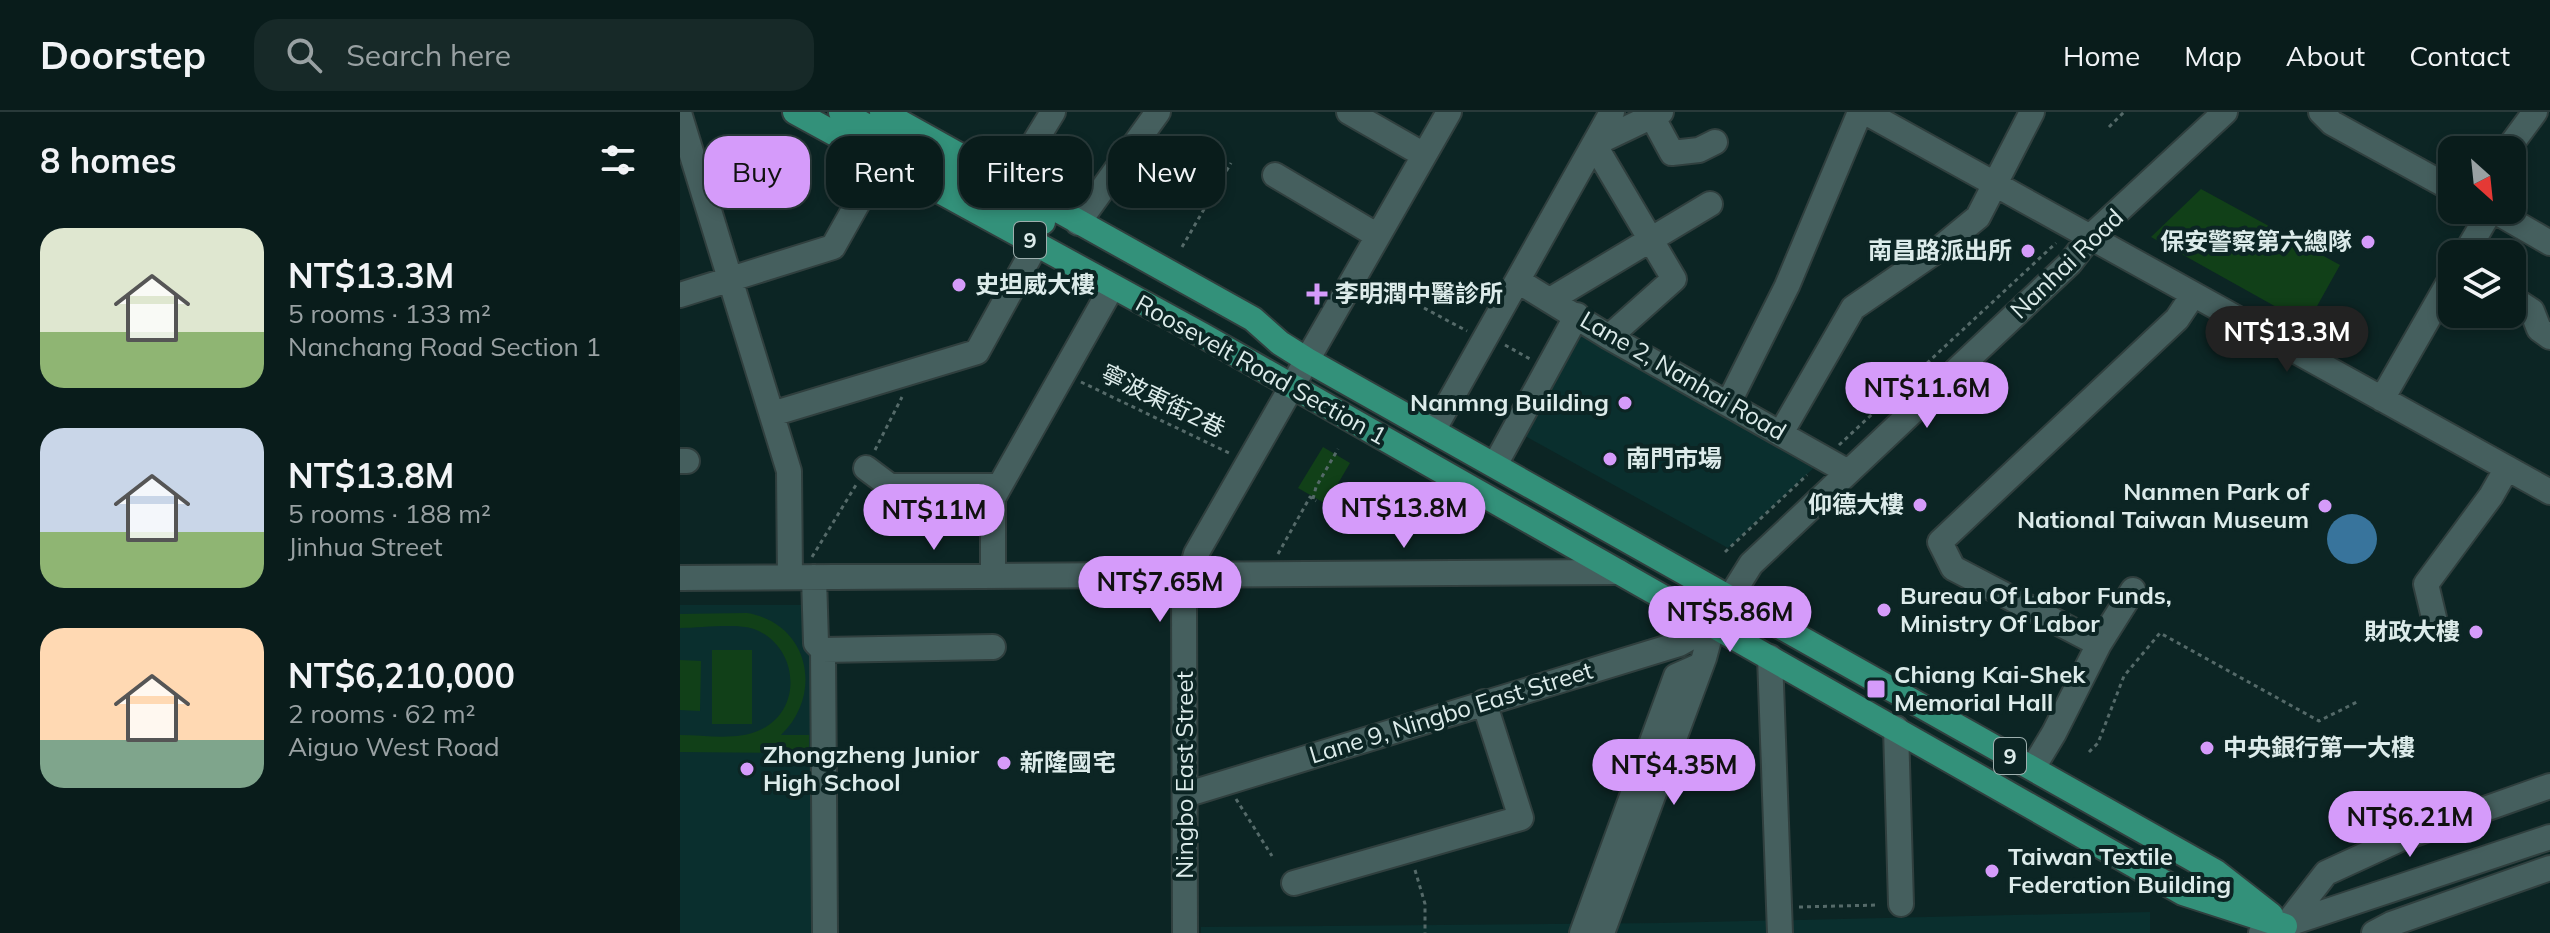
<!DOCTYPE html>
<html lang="en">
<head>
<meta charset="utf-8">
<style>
  :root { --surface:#091c1b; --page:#172928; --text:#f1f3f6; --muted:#99a1a3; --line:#293a3a; --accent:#d59bfa }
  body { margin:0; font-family:Mulish,"Noto Sans TC",sans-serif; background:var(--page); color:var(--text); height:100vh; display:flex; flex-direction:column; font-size:30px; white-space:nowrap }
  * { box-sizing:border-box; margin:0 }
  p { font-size:26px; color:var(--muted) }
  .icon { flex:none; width:44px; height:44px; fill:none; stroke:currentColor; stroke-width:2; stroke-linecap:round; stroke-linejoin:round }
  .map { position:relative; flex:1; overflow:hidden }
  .drawer { display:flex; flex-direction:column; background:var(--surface); width:680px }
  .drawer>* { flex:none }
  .hud { position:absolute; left:24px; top:24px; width:760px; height:72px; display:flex; gap:16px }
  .needle { width:52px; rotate:153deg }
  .buttons { position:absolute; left:1758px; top:24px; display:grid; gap:16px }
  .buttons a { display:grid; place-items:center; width:88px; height:88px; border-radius:16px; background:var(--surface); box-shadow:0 4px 12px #0003,0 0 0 2px var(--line); font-size:40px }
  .price { position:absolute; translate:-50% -68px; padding:0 18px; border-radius:28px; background:var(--accent); color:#111; font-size:26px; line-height:52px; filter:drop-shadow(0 2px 4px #0008) }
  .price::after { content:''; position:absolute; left:50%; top:48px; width:24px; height:18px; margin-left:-12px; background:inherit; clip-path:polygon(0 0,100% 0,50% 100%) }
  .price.selected { background:#222; color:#fff }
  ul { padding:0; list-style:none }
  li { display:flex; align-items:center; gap:24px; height:200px; padding:0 40px }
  li span { display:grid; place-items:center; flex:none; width:224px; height:160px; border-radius:24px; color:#555 }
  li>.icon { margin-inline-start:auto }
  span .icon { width:96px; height:96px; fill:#fffc; stroke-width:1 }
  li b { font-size:34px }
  h2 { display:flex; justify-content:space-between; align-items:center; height:96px; padding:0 40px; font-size:34px }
  .chip { padding:0 28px; border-radius:24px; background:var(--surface); box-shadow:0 4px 12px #0003,0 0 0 2px var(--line); font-size:28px; line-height:72px }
  .chip.selected { background:var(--accent); color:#111 }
  header { display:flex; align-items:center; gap:48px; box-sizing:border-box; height:112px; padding:0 40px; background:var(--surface); border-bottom:2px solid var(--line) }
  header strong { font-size:38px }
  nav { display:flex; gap:44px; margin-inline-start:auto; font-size:28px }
  .search { width:560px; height:72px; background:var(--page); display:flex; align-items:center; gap:20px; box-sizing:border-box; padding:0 28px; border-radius:24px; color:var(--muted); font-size:30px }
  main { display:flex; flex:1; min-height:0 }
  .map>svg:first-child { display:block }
  .built { fill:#0a2f2e }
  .green { fill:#114018 }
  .water { fill:#38749c }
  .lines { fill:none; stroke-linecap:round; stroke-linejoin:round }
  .minor-casing { stroke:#303f3e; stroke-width:28 }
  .major-casing { stroke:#303f3e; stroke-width:28 }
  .path { stroke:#556a69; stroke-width:3; stroke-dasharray:4 4; stroke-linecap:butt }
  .minor { stroke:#455f5e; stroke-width:24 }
  .major { stroke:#33917a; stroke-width:24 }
  .poi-dot { fill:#d59bfa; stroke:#0c2524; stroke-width:3 }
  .labels { text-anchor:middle; stroke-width:8; stroke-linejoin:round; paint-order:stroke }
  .shield { fill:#0c2524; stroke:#9eb0af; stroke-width:2 }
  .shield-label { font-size:22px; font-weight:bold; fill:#dcebea }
  .poi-label { font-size:24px; font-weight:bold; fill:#dcebea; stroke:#0c2524; text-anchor:start }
  .street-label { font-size:24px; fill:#dcebea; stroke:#0c2524 }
</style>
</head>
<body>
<header>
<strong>Doorstep</strong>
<div class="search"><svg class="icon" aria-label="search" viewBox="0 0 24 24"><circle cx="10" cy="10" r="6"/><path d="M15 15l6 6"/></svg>Search here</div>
<nav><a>Home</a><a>Map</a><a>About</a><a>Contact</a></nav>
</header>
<main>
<section class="drawer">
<h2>8 homes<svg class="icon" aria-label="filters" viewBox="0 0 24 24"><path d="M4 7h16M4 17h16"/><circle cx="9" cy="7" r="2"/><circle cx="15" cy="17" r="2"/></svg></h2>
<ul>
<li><span style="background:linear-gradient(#dfe7d0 65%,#8fb573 0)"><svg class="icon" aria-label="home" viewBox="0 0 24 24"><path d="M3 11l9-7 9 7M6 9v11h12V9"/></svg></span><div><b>NT$13.3M</b><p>5 rooms · 133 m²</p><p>Nanchang Road Section 1</p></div></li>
<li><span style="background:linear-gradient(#c9d6e8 65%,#8fb573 0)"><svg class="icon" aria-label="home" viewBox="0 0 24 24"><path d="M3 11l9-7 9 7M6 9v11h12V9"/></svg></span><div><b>NT$13.8M</b><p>5 rooms · 188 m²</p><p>Jinhua Street</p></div></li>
<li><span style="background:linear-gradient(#ffd9b3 70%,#7fa58c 0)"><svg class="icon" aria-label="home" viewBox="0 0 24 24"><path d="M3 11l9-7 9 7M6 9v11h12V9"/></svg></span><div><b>NT$6,210,000</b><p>2 rooms · 62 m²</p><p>Aiguo West Road</p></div></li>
</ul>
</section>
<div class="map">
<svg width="1870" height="821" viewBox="0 0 1870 821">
  <rect width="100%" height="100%" fill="#0c2524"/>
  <path class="built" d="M902 219 1139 351 1048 436 845 324Z
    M0 493H131L135 821H0Z
    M1470 800V821H521V815L982 811Z"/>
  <path class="green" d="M1521 77 1660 153 1627 212 1471 125Z
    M643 335 670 351 646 392 618 376Z
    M67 501C129 511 144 582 101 623H129V641L0 640V623C25 623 57 629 80 618 124 598 119 534 74 517 56 511 20 516 0 516V502Z
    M32 538H72V612H32Z
    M0 548 21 549 20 599 0 598Z"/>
  <path class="water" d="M1647 427a25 25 0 1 1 50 0a25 25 0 1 1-50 0Z"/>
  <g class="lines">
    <g class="minor-casing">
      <path id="minor" d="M669 0 744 43
        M1185 0 1870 380
        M1641 0 1652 11 1772 77
        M0 4 109 359 110 465
        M973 6 992 41 1019 38 1035 30
        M1827 38 1855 0
        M595 63 698 124
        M329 72 373 0
        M1813 98 1870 131
        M398 111 478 0
        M1785 142 1811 98
        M838 169 929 225 1168 360
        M0 183 153 135 203 46
        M1832 186 1852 199 1859 217 1870 225
        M870 188 1030 92
        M929 225 994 167 914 32 981 0
        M1702 287 1772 165
        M1048 292 1107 174 1180 0
        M92 302 297 240 357 131
        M753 319 932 0
        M1101 321 1173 196 1259 137 1298 105 1352 0
        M0 349H7
        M815 353 897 203
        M186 356 210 374H318
        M313 464V386L432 175
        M134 465 136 531 143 538 145 821
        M0 466 939 460
        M1755 510 1746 472 1811 384 1827 356
        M1419 532 1453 478
        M143 538 313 535
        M1090 545 1100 821
        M1216 616 1221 792
        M1353 656 1374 621 1419 532 1273 456 1260 430 1497 207 1513 183
        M505 683 999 532 1033 513
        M614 771 841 706 804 590
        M1605 814 1646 761 1720 727 1870 674
        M505 821 504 487 516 442 769 0
        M902 821 996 564 1021 553
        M922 821 1024 546 1033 513 1071 452 1390 151 1410 125 1545 0
        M1581 821 1870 725
        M1694 821 1711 812 1870 756"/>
    </g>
    <g class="major-casing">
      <path id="major" d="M115 0 524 224 1503 781 1605 814
        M161 0 363 110
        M202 0 573 207 600 231 627 248 1536 760 1591 803"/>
    </g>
    <path class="path" d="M1429 15 1444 0
      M502 135 551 51
      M744 196 787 219
      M825 233 850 247
      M401 270 549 341
      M1159 333 1376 131
      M195 338 222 285
      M633 387 636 375 658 337
      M1045 440 1127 363
      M598 442 630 385 636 389
      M132 445 176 373
      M1409 640 1418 631 1444 564 1480 521 1639 609 1679 589
      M556 687 592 744
      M735 758 745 792V821
      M1119 795 1199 793"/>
    <use href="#minor" class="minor"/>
    <use href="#major" class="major"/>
  </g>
  <g class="poi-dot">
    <circle cx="1688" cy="130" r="8"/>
    <circle cx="1348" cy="139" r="8"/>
    <circle cx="279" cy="173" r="8"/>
    <path d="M633 170h8v8h8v8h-8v8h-8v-8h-8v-8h8z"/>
    <circle cx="945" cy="291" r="8"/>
    <circle cx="930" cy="347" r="8"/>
    <circle cx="1240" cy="393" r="8"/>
    <circle cx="1645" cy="394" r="8"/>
    <circle cx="1204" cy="498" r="8"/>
    <circle cx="1796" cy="520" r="8"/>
    <rect x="1186" y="567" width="20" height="20" rx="4"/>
    <circle cx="1527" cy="636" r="8"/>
    <circle cx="324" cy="651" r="8"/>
    <circle cx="67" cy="657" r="8"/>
    <circle cx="1312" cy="759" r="8"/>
  </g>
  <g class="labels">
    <g class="shield">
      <rect x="334" y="110" width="32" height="36" rx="6"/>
      <rect x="1314" y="626" width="32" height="36" rx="6"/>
    </g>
    <g class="shield-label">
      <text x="350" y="136">9</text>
      <text x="1330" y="652">9</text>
    </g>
    <g class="poi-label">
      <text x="1672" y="138" text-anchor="end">保安警察第六總隊</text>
      <text x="1332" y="147" text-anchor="end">南昌路派出所</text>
      <text x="295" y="181">史坦威大樓</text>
      <text x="655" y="190">李明潤中醫診所</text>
      <text x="929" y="299" text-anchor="end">Nanmng Building</text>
      <text x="946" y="355">南門市場</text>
      <text x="1629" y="388" text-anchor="end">Nanmen Park of<tspan x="1629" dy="28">National Taiwan Museum</tspan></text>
      <text x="1224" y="401" text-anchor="end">仰德大樓</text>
      <text x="1220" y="492">Bureau Of Labor Funds,<tspan x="1220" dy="28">Ministry Of Labor</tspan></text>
      <text x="1780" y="528" text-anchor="end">財政大樓</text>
      <text x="1214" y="571">Chiang Kai-Shek<tspan x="1214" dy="28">Memorial Hall</tspan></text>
      <text x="1543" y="644">中央銀行第一大樓</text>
      <text x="83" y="651">Zhongzheng Junior<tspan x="83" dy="28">High School</tspan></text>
      <text x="340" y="659">新隆國宅</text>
      <text x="1328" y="753">Taiwan Textile<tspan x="1328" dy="28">Federation Building</tspan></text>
    </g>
    <g class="street-label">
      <text transform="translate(1387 152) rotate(-44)" y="8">Nanhai Road</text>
      <text transform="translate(581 258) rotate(29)" y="8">Roosevelt Road Section 1</text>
      <text transform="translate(1003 264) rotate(30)" y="8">Lane 2, Nanhai Road</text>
      <text transform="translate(483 289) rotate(26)" y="8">寧波東街2巷</text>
      <text transform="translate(771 601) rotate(-17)" y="8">Lane 9, Ningbo East Street</text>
      <text transform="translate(505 663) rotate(-90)" y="8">Ningbo East Street</text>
    </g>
  </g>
</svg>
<div class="buttons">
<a><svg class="needle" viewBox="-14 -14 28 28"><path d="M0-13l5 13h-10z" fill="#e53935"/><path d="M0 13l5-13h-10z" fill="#99a1a3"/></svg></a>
<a><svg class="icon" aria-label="layers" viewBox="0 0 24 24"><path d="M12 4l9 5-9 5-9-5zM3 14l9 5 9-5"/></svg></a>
</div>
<b class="price selected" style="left:1607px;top:262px">NT$13.3M</b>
<b class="price" style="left:1247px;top:318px">NT$11.6M</b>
<b class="price" style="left:724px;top:438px">NT$13.8M</b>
<b class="price" style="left:254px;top:440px">NT$11M</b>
<b class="price" style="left:480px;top:512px">NT$7.65M</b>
<b class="price" style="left:1050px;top:542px">NT$5.86M</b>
<b class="price" style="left:994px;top:695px">NT$4.35M</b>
<b class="price" style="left:1730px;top:747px">NT$6.21M</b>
<div class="hud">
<a class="chip selected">Buy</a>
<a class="chip">Rent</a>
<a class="chip">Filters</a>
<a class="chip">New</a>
</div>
</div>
</main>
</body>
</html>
